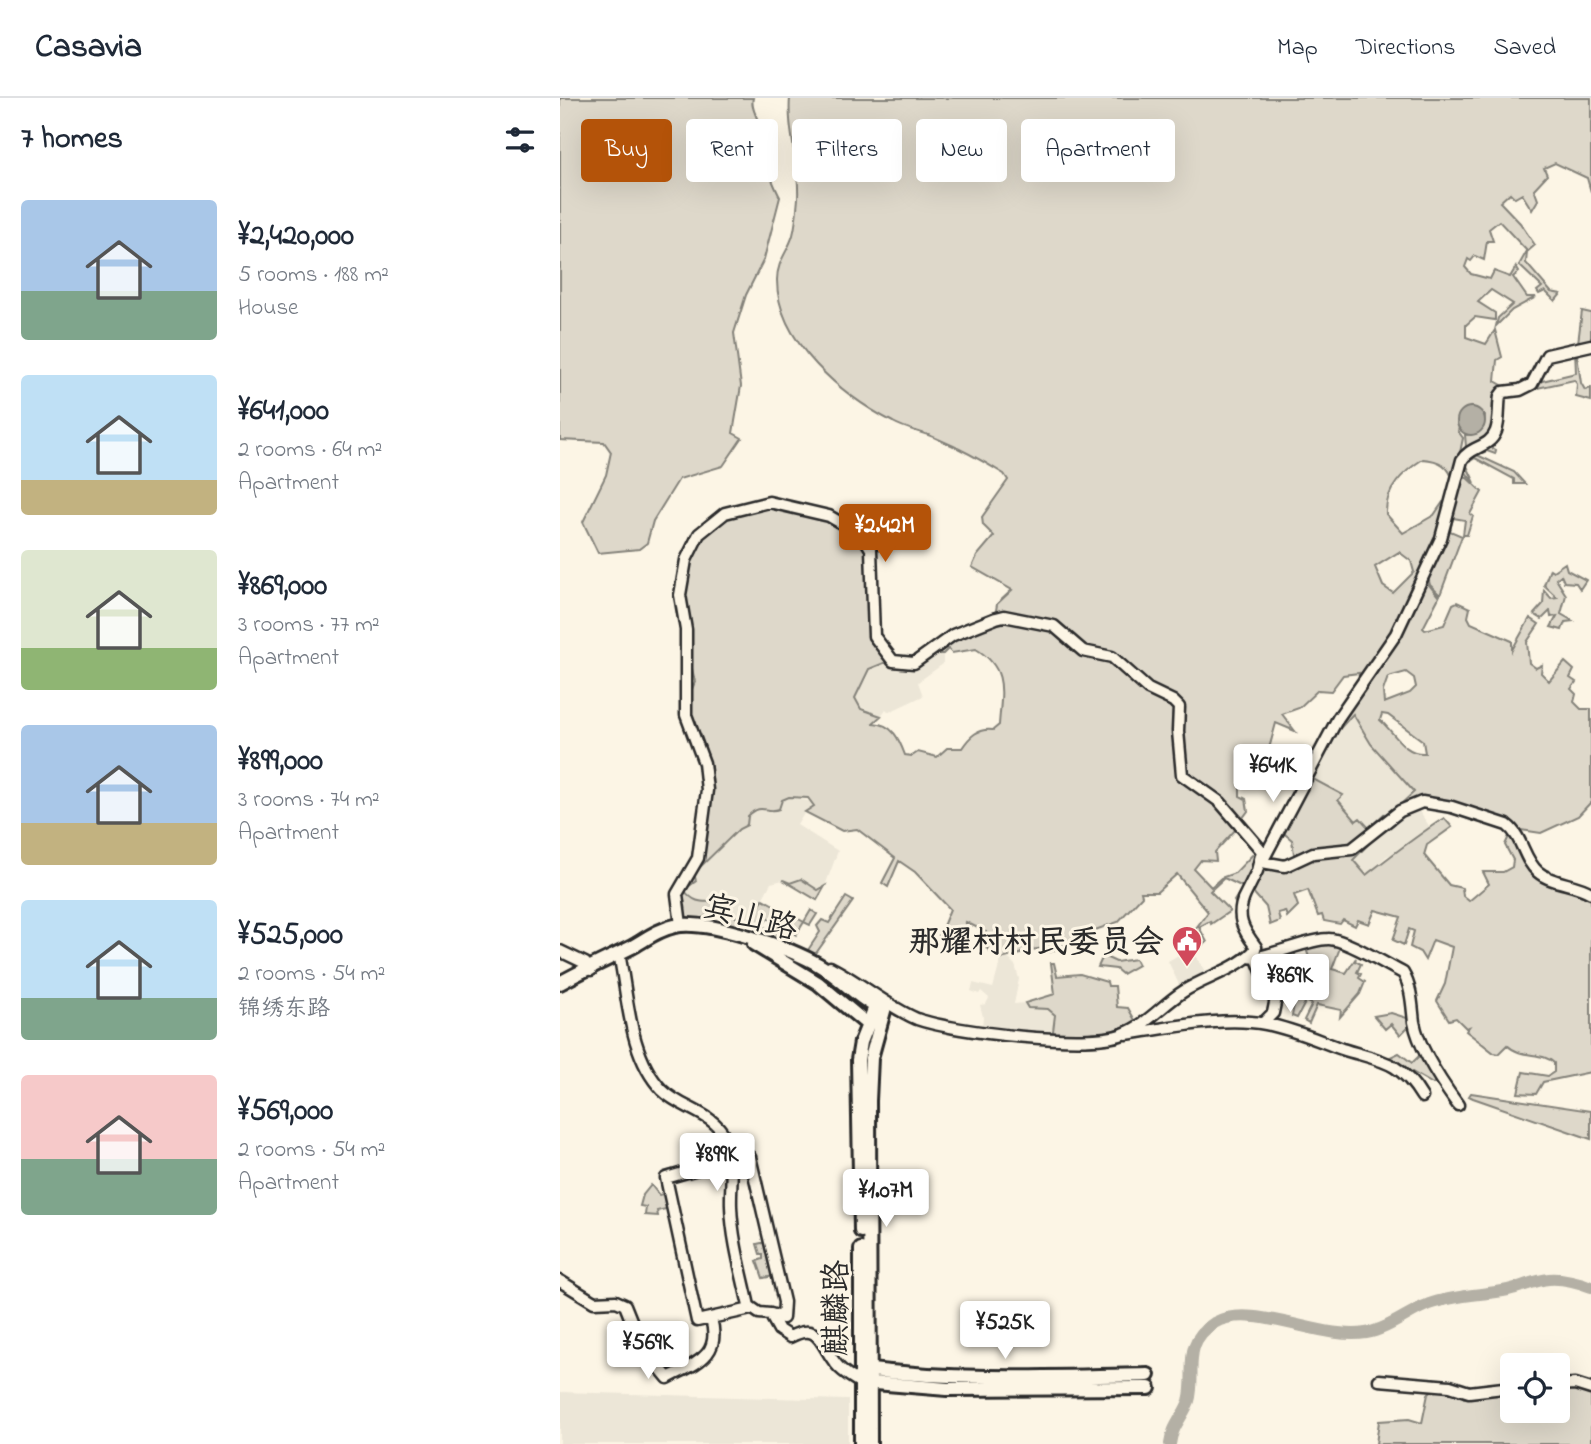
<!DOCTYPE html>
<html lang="en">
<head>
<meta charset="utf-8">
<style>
  :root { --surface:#fff; --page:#f6f6f7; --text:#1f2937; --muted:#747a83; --line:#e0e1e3; --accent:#b45309 }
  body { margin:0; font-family:"Indie Flower","LXGW WenKai TC",sans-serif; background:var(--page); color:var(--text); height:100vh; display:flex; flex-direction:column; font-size:26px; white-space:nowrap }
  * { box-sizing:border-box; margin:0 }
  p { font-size:23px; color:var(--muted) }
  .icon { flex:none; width:38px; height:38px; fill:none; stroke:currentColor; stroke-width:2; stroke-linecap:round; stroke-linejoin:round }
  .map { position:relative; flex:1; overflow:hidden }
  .side { display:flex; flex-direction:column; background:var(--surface); width:560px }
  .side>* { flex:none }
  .hud { position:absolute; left:21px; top:21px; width:665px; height:63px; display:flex; gap:14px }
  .tools { position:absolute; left:940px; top:1255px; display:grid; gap:14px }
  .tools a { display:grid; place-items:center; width:70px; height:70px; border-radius:7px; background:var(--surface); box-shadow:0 7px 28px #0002; font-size:35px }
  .price { position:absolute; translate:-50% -60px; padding:0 16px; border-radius:7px; background:#fff; color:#222; font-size:23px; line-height:46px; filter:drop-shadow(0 2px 4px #0008) }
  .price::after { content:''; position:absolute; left:50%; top:42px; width:21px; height:16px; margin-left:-10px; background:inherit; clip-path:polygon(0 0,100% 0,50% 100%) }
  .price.current { background:var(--accent); color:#fff }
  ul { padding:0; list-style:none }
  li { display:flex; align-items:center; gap:21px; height:175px; padding:0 21px }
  li span { display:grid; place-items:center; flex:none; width:196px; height:140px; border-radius:7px; color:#555 }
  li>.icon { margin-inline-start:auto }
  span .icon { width:84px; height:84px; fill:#fffc; stroke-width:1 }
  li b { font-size:30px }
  h2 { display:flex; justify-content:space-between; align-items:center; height:84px; padding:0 21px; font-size:30px }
  .pill { padding:0 24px; border-radius:7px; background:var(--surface); box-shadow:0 7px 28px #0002; font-size:24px; line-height:63px }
  .pill.current { background:var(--accent); color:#fff }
  header { display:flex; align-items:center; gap:42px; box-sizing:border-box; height:98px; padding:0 35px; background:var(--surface); border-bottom:2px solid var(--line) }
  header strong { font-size:33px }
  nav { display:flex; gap:38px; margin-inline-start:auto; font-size:24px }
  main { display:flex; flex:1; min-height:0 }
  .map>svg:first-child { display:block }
  .built { fill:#ece6d7 }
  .green { fill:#ded8ca; stroke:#84827a; stroke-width:2; fill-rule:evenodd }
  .water { fill:#b4b0a5; stroke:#7d7b74; stroke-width:2 }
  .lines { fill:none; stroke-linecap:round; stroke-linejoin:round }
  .river { stroke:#b4b0a5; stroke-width:12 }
  .minor-casing { stroke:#2b2b2b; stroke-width:15 }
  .major-casing { stroke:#2b2b2b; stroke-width:18 }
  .minor { stroke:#fcf5e5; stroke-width:10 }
  .major { stroke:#fcf5e5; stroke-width:12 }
  .labels { text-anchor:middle; stroke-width:6; stroke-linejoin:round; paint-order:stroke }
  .street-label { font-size:32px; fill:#2b2b2b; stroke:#fcf5e5 }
  .poi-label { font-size:32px; font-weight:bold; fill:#2b2b2b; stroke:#fcf5e5; text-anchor:end }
</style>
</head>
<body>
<header>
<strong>Casavia</strong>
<nav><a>Map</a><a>Directions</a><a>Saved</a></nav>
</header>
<main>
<section class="side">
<h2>7 homes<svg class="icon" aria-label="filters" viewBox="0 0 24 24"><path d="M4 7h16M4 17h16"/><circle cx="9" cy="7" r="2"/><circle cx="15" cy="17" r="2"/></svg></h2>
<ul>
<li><span style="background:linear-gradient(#a9c7e8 65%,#7fa58c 0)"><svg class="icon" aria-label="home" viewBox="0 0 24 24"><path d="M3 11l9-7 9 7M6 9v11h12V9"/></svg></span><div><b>¥2,420,000</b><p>5 rooms · 188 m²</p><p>House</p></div></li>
<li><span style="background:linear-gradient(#bfe0f5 75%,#c2b280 0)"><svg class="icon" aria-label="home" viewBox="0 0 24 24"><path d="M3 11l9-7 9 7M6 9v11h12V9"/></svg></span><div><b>¥641,000</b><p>2 rooms · 64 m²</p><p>Apartment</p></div></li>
<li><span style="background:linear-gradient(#dfe7d0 70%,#8fb573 0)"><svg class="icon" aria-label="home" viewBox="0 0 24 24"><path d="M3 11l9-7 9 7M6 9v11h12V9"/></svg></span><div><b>¥869,000</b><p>3 rooms · 77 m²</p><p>Apartment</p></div></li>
<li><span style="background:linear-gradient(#a9c7e8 70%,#c2b280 0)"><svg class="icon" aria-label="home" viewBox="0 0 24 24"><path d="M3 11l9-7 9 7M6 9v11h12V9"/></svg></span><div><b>¥899,000</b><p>3 rooms · 74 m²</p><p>Apartment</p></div></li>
<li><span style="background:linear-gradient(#bfe0f5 70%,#7fa58c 0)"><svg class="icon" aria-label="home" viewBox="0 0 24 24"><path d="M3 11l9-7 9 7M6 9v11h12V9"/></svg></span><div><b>¥525,000</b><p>2 rooms · 54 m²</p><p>锦绣东路</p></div></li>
<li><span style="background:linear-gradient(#f6c9c9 60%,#7fa58c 0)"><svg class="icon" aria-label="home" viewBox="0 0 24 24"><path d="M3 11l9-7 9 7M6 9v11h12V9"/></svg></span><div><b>¥569,000</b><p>2 rooms · 54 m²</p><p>Apartment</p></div></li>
</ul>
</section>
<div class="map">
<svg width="1031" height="1346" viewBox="0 0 1031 1346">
  <rect width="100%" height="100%" fill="#fcf5e5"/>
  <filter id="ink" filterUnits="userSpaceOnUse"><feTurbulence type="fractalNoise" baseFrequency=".0143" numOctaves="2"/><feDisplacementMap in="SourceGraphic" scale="14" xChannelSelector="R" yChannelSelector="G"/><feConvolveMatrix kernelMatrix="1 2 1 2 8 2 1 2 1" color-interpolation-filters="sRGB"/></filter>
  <g filter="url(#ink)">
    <path class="built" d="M372 556H383V566L358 584 363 598 329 614 326 611 321 618 297 607 295 600 312 568Z
      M792 616 811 646 855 694 826 719 824 717 809 730 796 724 777 702 782 697 748 683 773 638Z
      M229 699 253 704 254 708 245 714 237 727 278 753 265 788 258 792 223 782 211 785 188 827 179 823 161 803 144 806 126 796 124 792 133 787 134 775 152 755 168 744 188 718 200 709 219 711 222 702Z
      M856 709 870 729 837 755 827 758 806 777 793 762 832 721Z
      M631 850 649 880 621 891 608 863Z
      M446 858 455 867 459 881 454 906 465 905 468 910 491 912 496 922 489 937 422 928 423 919 420 907 426 906 429 900 421 893 419 896 411 893 413 885 433 890 441 861Z
      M0 1294 288 1302V1346H0Z"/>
    <path class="green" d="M0 0H193C190 10 198 18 199 28 199 38 195 47 197 57 208 66 212 85 220 99L204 161 186 197 174 235 181 288 173 335 182 340 163 368 119 381 93 423 87 445 79 451 38 455 23 424 46 377 51 354 44 344 0 342Z
      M230 0H1031V94L1027 80 995 65 984 70 987 77 974 91 978 102 972 112 962 96 955 100 950 95 940 104 960 125 975 147 967 154 966 165 991 194 1001 196 995 203 985 193 979 196 977 193 982 189 959 167 967 153 939 123 929 131 933 143H927L924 162 915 158 911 163 908 161 905 169 911 176 930 181 934 173 950 179 956 169 959 174 953 179 967 199H976L952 212 936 228 938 220 953 206 931 192 918 204 935 215V222L915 219 906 227V239L926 246 935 232 942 259 937 262 935 283 949 291H946L930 339 906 349 905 337C919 337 925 330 925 317L911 309 903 313 898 333 903 340 894 384C889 368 880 362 863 361 843 374 825 391 826 416L843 435 874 417 883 404H887L878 441 827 546 771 623 798 583 799 575 783 577 771 593 758 592 739 610 722 616 735 633 716 625 710 647 680 685V698L686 701 688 713 679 725 624 677 621 617 605 598 564 569 531 554 503 534 435 519 437 506 452 492 412 469 417 458 434 438 423 427 422 419 448 382 444 376C423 363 402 351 378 341 364 334 347 332 333 324 283 298 217 244 217 182 217 163 228 154 233 137 236 126 237 112 238 100 240 66 227 33 230 0ZM839 454 851 463 854 474 833 495 823 488 815 469Z
      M1022 213 1031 215V245H1018Z
      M1015 252H1031L1018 254 1017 257 1021 285 1025 292 1031 290V303L1016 299 1017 286 1014 282 968 292 978 284 1016 275Z
      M937 341 932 350 936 352 935 356 927 353 917 357 954 374 965 386H954V381L915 360 906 366 915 385C907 377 902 372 905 360Z
      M903 376 922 394 910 416 913 418 907 437H903L905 422 893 420 890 433 902 438 880 497 870 487 867 475Z
      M207 405 263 419 308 447 312 524 329 563 309 571 295 600 301 611 321 618 313 625C333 626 339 641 345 657L352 658 358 654 377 659 387 650H402C410 638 418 630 433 632L439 627C441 595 449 571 416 551L392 555 388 551 383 556H372L393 539 436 521 484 526 512 548 541 557 618 610 619 668 650 697 677 730 655 754 656 763 641 762 634 771 651 789 661 780 675 775 697 752 698 760 677 807 674 803 683 789 664 780 650 793 670 813 651 826 650 823 639 829 647 844 633 852 627 842 648 814 617 776 597 794H581L582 798 558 824 535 832 532 839C519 841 501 848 490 854L484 850 471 852 467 849 460 856 441 861 425 849 426 834 406 824 398 854 379 838 390 811 355 774 339 763 328 789 322 785 335 760 297 731 282 733 245 714 254 708 248 700 229 699 222 702 219 711C206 716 202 704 188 718L187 727 179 731 134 775 136 783 124 792C138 810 147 801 163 805L138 824H125L119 802 144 738 150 711 151 680 129 626V599L135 584C124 538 112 457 155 423 168 414 192 410 207 405Z
      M1005 465 1007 472 1026 482 1020 491 1016 485 1004 484 1001 477 996 481 1006 497 1001 516 1013 523 1005 524 1002 532 991 529 997 518 991 519 990 513 982 521 974 516 983 506 984 492 991 500 997 499 984 487 990 471 993 473Z
      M866 483 879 499 863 530 865 532 884 527 893 506 897 504 910 510 908 519 911 525 952 543V552L970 520 979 526 967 544 969 565 976 570 982 567 981 575 989 583 1005 564 1014 572 1010 580 1016 584 1011 591 1016 596 1014 604 1021 611H1031V704L1018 718 981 735 954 731 863 703 791 750 735 763 732 742 720 732 748 683 755 682 783 697 778 702 796 723 800 720 809 730 824 716 827 719 854 694 811 646 793 616 773 638 791 606 822 566ZM846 574 854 580 856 589 850 595 824 605 823 593 828 579ZM822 616 828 617 863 643 865 655C844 657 834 634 820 622Z
      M884 720 892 729 867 747 864 757 889 787 902 790 903 798 909 803 929 786 923 774H943L952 769 953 762 945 747 950 736 969 767 1031 796V974L983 984 976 996 958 995 963 974 988 978 994 974V965C982 953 961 961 947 947L938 956 934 955 906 933 909 929 906 930 896 920 889 922 877 903 885 886 892 849 873 842 865 862 860 854 850 849 854 833 849 831 844 847 833 842 841 819 815 812 809 826 798 822 795 828 783 822 780 826 764 823 762 817 758 818 748 792 734 797 738 808 727 819 725 813 718 815 720 823 710 827 706 809 691 792 702 768 709 769 749 758 769 756 820 734 793 762 806 777C832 757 856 738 884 720Z
      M241 781 258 792 265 788 257 802 223 782 230 785Z
      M286 799 293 803 254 858 233 848 234 846 239 851 248 852 260 834 257 828 262 822 269 825Z
      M203 801 244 824 251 812 257 816 250 827 244 824 236 837 208 820 202 828 231 841 229 849 163 828 170 819 165 813 153 819 160 826 146 823 167 807 179 823 188 827Z
      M761 844 781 847 772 871 786 875 796 860 795 863 801 866 797 874 801 876 799 880 805 884 800 896 780 919 781 912 757 907 749 925 744 922 752 906 746 903 737 920 732 918 736 896 720 891 715 886 724 885 725 868 712 871 710 882 702 864 707 859 732 850 739 866 750 862 745 848Z
      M543 858 556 864 575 861 578 867 562 876 556 871 538 869Z
      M491 865H494L497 878 520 876 547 884 548 888H555L557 909 568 910 576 924 546 935 489 937 493 933 495 917 488 911 468 910 465 905 495 896Z
      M831 915 847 920 857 935 849 928 840 937 831 926 825 931 814 918Z
      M864 953 875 983 873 986 828 960 839 955 852 965Z
      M911 995 1031 1013V1041L913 1000 909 998Z
      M91 1087 99 1097 108 1095 110 1110 97 1113 98 1118 85 1117 86 1109 80 1108 83 1097Z
      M206 1144 214 1178 203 1180 197 1163 203 1161V1156H200L197 1146Z
      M1012 1289 1031 1295V1346H816L819 1323 849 1321 862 1325 868 1296 873 1291 895 1292 904 1300 952 1291V1312H998V1290Z"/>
    <path class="water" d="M897 323a14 14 0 1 1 28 0a14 14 0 1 1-28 0Z"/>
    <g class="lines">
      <path class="river" d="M610 1346C612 1328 623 1319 629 1303 637 1276 620 1246 654 1225 692 1203 761 1243 806 1235 829 1231 848 1214 869 1206 894 1197 922 1197 948 1192 962 1189 975 1182 989 1181 1003 1180 1018 1184 1031 1189"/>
      <g class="minor-casing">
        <path id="minor" d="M703 762 778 620 836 536 881 440 902 362C910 348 930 350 936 333 940 322 938 310 940 298L943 294 960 292 972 286 987 257 1031 247
          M702 764 725 768 753 755 792 751 840 713 862 704 892 709 947 727C963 739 963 761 978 774 992 786 1015 785 1031 795
          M121 827 117 796 138 760 147 692 144 665 126 617V532L120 497 126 462 139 436 165 415 209 404 269 418 288 429 305 441 311 451 314 538 333 563 354 565 393 537 436 520 444 518 494 528 523 553 552 559 588 591 613 603 619 609 618 633 622 677 660 704 702 753 697 773 683 801
          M0 853 25 865 31 872
          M59 855C68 899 69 958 102 992 121 1011 153 1014 165 1039 176 1061 170 1085 171 1108 172 1141 182 1176 189 1208L199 1215 210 1216 219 1232 230 1239C260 1223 260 1247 276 1266 282 1274 291 1279 299 1284
          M688 859C702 863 747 841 768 841 784 840 827 867 843 875 852 890 852 908 854 924 859 951 882 985 898 1007
          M697 861 703 876 717 895 713 915 703 925
          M270 869C300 884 328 909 357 921 393 934 529 950 563 936 587 927 603 906 624 893 646 879 673 873 693 854L696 849C683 832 675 819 685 797
          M566 936C610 930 662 918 706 926 733 931 757 942 782 951 820 963 840 962 862 999
          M0 1183 34 1204 56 1203 65 1207 81 1247 108 1280C136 1265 162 1258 151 1221
          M191 1211 137 1223 106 1080 186 1057 190 1059 224 1204 223 1220 211 1216
          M819 1282 890 1288 909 1294 952 1289
          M998 1287 1015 1286 1031 1291"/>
      </g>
      <g class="major-casing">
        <path id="major" d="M194 846 258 885 307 926
          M0 885C23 872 48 861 72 849 86 841 99 831 115 828 147 821 230 850 259 867 282 880 299 902 324 913L311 960 309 1003 310 1346
          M301 1133 298 962 301 944 315 909
          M302 1271C399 1283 491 1279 588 1277
          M303 1284 387 1291 589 1290
          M301 1346V1151"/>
      </g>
      <use href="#minor" class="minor"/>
      <use href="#major" class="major"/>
    </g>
  </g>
  <defs>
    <g id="civic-pin" transform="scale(1.575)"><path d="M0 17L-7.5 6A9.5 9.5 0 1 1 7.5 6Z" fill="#d1495b" stroke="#fcf5e5"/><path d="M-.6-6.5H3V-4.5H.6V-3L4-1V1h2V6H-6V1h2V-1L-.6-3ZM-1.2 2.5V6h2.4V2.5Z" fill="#fff"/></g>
  </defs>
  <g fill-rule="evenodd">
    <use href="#civic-pin" x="627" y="843"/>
  </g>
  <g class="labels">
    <g class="street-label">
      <text transform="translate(191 818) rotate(15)" y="11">宾山路</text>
      <text transform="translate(275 1210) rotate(-90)" y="11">麒麟路</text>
    </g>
    <g class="poi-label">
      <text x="604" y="854">那耀村村民委员会</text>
    </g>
  </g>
</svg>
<div class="tools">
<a><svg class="icon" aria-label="locate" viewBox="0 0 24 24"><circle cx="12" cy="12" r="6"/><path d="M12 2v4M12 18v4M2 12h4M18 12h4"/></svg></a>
</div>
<b class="price current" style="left:325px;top:466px">¥2.42M</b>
<b class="price" style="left:713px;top:706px">¥641K</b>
<b class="price" style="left:730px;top:916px">¥869K</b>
<b class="price" style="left:157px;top:1095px">¥899K</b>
<b class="price" style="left:326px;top:1131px">¥1.07M</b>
<b class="price" style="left:445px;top:1263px">¥525K</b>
<b class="price" style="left:88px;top:1283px">¥569K</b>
<div class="hud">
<a class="pill current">Buy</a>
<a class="pill">Rent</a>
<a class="pill">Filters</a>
<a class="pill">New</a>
<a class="pill">Apartment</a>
</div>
</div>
</main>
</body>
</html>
